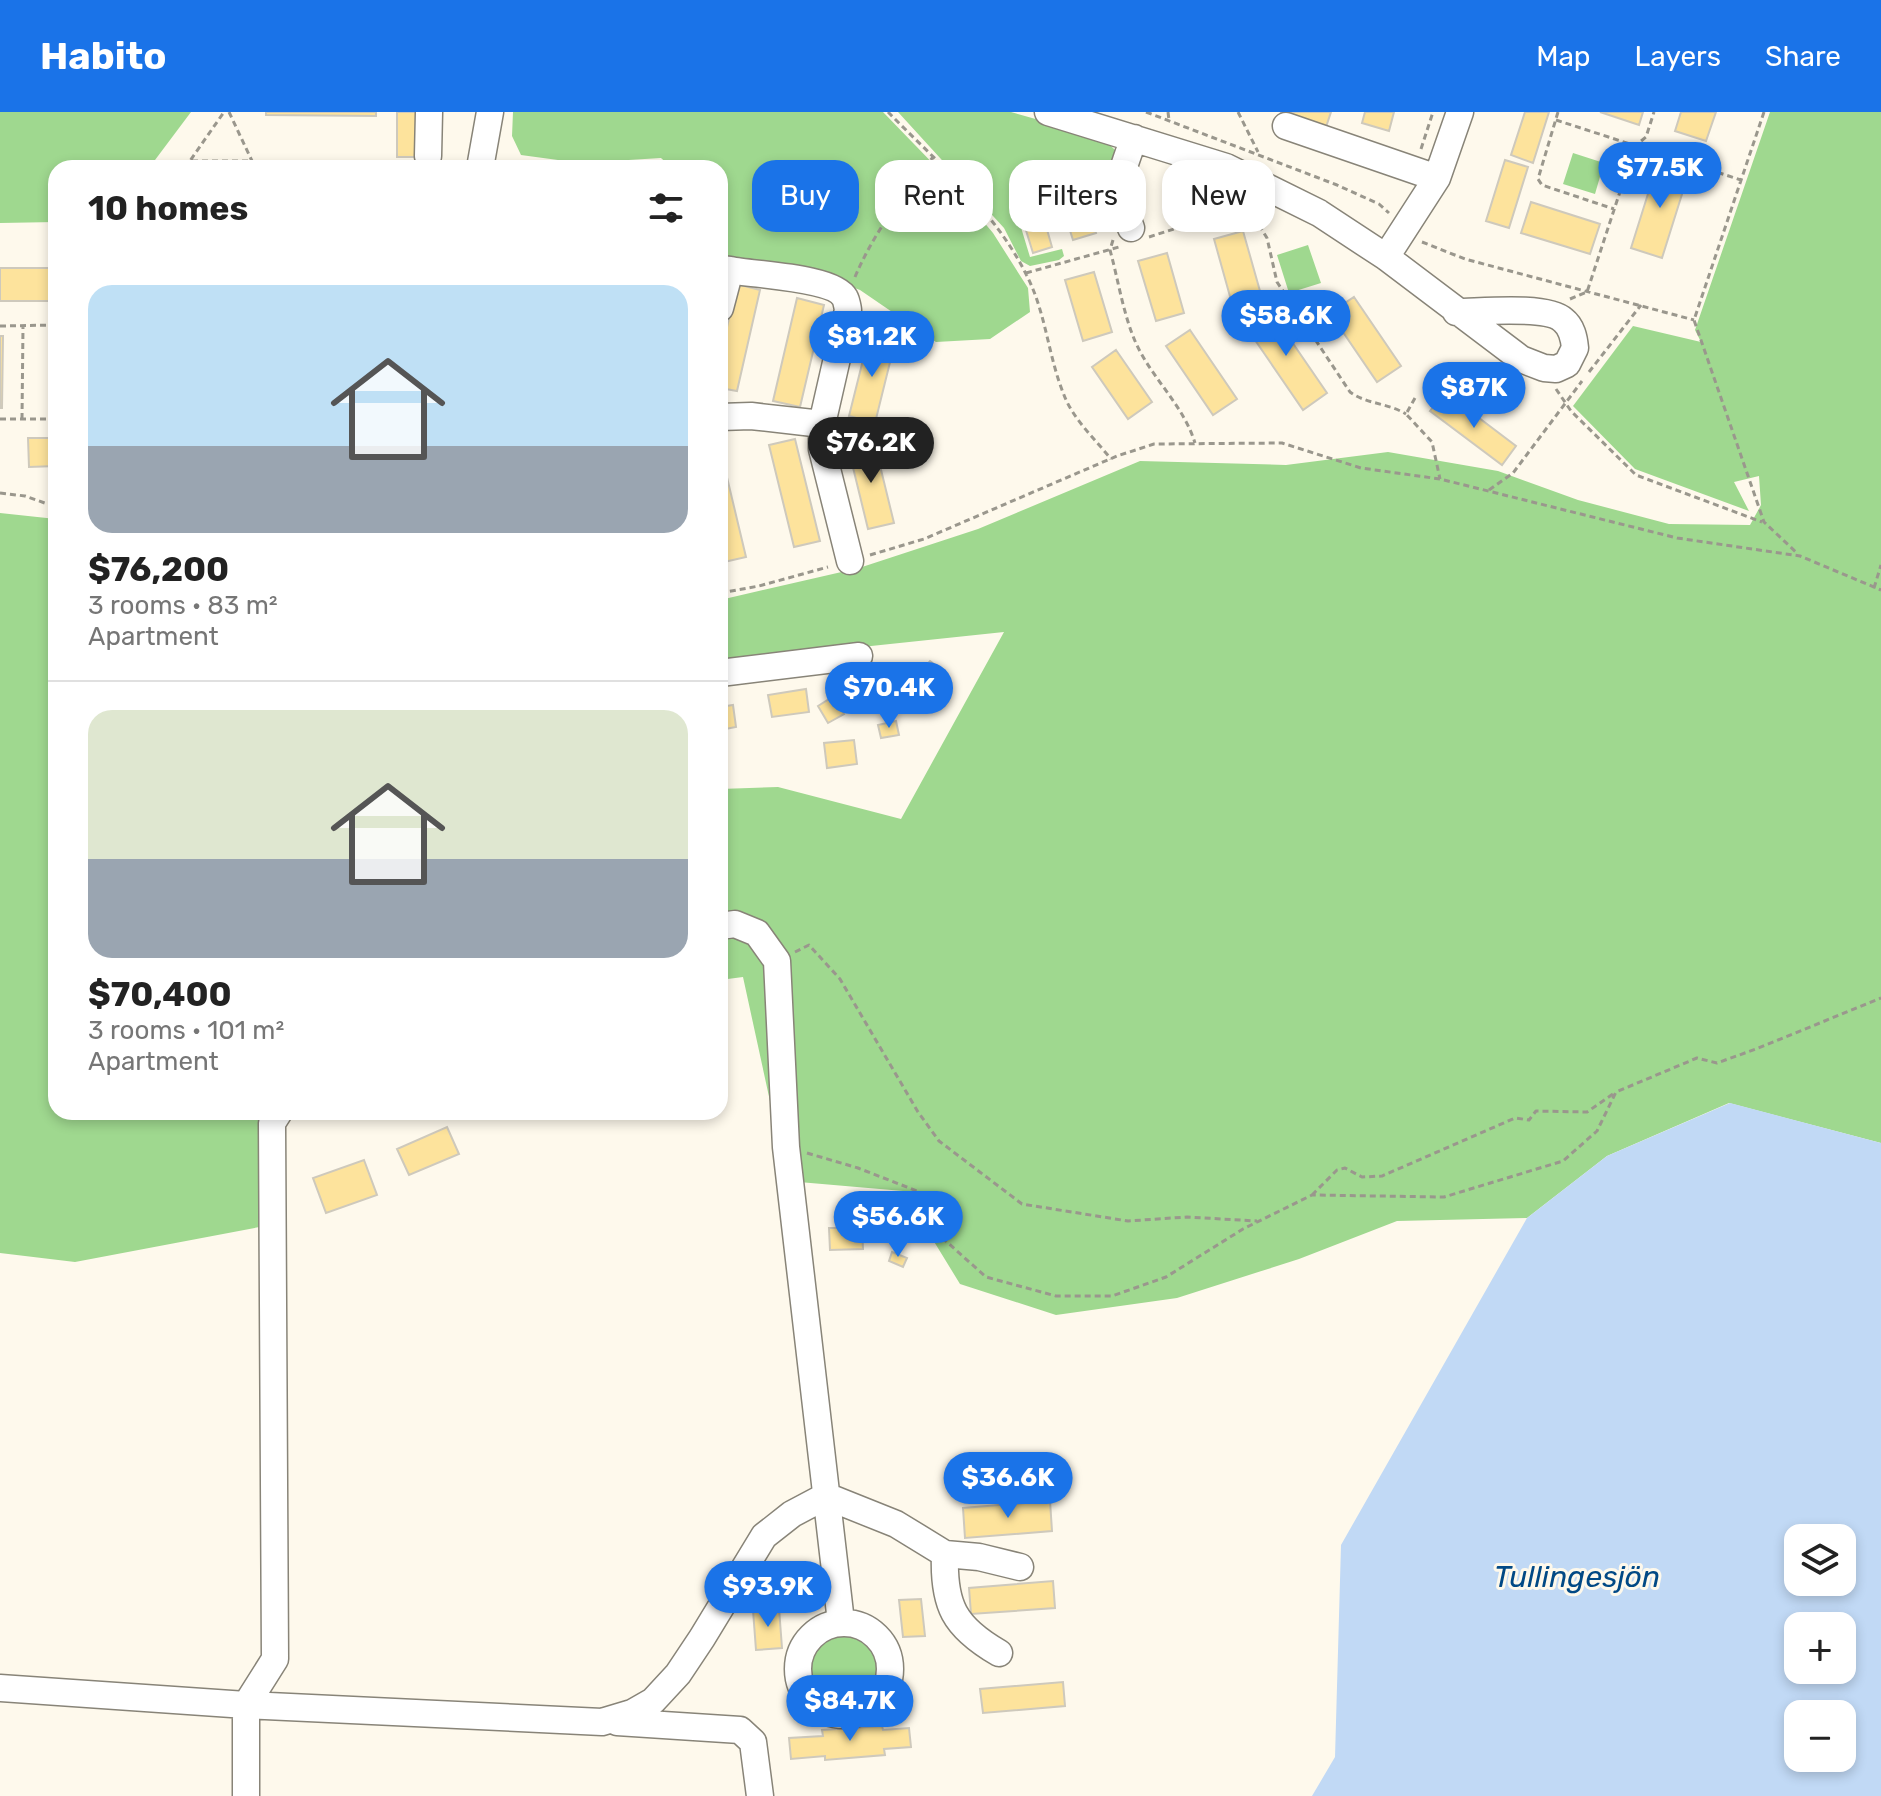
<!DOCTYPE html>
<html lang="en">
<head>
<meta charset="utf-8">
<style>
  :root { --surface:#fff; --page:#f2f2f2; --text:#222; --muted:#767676; --line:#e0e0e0; --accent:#1a73e8 }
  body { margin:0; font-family:Rubik,sans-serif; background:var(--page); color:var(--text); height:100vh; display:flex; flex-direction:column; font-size:30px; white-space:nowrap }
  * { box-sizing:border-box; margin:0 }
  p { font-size:26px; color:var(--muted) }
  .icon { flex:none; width:44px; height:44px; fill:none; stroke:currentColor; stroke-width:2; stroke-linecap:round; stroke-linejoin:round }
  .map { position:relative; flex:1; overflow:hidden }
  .panel { position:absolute; left:48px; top:48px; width:680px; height:960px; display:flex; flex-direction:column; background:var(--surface); border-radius:24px; box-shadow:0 4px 12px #0003 }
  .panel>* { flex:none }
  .hud { position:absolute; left:752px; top:48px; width:760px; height:72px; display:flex; gap:16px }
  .fabs { position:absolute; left:1784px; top:1412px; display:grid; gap:16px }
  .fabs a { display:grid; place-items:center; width:72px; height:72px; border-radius:16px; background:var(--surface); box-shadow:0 4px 12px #0003; font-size:40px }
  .price { position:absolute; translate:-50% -68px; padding:0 18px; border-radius:28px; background:var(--accent); color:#fff; font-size:26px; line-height:52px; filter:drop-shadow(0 2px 4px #0008) }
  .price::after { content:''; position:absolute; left:50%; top:48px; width:24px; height:18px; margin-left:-12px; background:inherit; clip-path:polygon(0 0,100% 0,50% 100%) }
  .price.active { background:#222; color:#fff }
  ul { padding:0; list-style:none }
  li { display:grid; align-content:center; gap:16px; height:424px; padding:0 40px }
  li+li { border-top:2px solid var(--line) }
  li span { display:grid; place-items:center; height:248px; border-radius:24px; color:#555 }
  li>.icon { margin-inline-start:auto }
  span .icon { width:144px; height:144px; fill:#fffc; stroke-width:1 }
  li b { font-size:34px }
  h2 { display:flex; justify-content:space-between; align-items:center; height:96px; padding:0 40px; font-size:34px }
  .tag { padding:0 28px; border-radius:24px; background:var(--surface); box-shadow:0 4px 12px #0003; font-size:28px; line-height:72px }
  .tag.active { background:var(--accent); color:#fff }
  header { display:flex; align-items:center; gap:48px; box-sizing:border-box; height:112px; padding:0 40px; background:var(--accent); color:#fff }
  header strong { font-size:38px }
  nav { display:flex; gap:44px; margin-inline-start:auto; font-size:28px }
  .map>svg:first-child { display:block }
  .green { fill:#9fd88f }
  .water { fill:#c1d9f5; fill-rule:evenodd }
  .building { fill:#fde39c; stroke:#cec9bc; stroke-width:2 }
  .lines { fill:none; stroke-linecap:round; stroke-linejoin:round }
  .minor-casing { stroke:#888478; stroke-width:29 }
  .path { stroke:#9a978d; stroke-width:3; stroke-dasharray:6 4; stroke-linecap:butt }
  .minor { stroke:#fff; stroke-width:26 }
  .labels { text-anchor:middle; stroke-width:6; stroke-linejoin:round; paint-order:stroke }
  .water-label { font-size:30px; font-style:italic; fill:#014985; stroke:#fef9ec }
</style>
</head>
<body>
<header>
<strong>Habito</strong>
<nav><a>Map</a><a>Layers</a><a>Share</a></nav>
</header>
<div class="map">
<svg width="1881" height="1684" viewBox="0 0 1881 1684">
  <rect width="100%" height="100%" fill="#fef9ec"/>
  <path class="green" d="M0 0H191L149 56H56V110L0 111Z
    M513 0H883L945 64 993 121 1028 176 1030 200 990 227 936 230 860 178 825 165 720 151V56H672L661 46 580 51 521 43 512 24Z
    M898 0H1011L1103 26 1116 39V52L1108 62 1078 60 1074 48 1021 67 1027 81 1012 86 1030 145 1062 137 1064 144 1059 148 1030 154 1021 149 1004 116Z
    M1770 0H1881V1031L1729 991 1607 1044 1527 1106 1397 1109 1299 1147 1177 1186 1056 1203 960 1172 903 1079 799 1070 778 1026 743 865 720 868V677L778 675 901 707 1004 520 720 550V488L859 456 978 417 1140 349 1286 353 1388 340 1498 359 1578 388 1669 412 1750 413 1761 393 1759 364 1734 370 1749 399 1635 357 1573 294 1633 214 1701 230 1695 218Z
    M1573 41 1604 51 1595 82 1563 72Z
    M1308 133 1321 171 1289 181 1277 143Z
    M0 401 56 407V1000H267L270 1113 75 1150 0 1141Z
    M808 1557a35 35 0 1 1 70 0a35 35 0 1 1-70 0Z"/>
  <path class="water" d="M1730 991 1881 1031V1684H1312L1335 1645 1341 1433 1527 1106 1607 1044ZM1798 1426H1842V1470H1798ZM1798 1514H1842V1558H1798ZM1798 1602H1842V1646H1798Z"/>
  <path class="building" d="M266 0H376V4L266 3Z
    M397 0H420L421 45H397Z
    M1280 0H1331L1326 15Z
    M1365 0H1394L1389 19 1362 11Z
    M1525 0H1549L1533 51 1511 43Z
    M1600 0H1643L1639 13Z
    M1681 0H1716L1706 29 1675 19Z
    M1505 48 1528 55 1509 116 1486 109Z
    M1658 50 1689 60 1662 146 1631 136Z
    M1084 82 1096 121 1073 128 1061 90Z
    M1531 90 1600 112 1590 142 1521 121Z
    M1040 93 1052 135 1033 141 1020 99Z
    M1243 119 1260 179 1231 188 1214 127Z
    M1167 141 1184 201 1156 209 1138 149Z
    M0 156H56V189H0Z
    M1094 160 1112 220 1083 229 1065 168Z
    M737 172 760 178 737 279 720 276V245Z
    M1354 185 1401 254 1377 270 1330 201Z
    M797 186 824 193 800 295 773 289Z
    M1268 195 1327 281 1303 298 1244 212Z
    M1190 218 1237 287 1213 303 1166 234Z
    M0 224H3L2 296H0Z
    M869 224 895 230 875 311 849 304Z
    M1116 238 1152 290 1128 307 1092 255Z
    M1450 284 1516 334 1502 353 1430 299 1438 289 1443 293Z
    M28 326H56V354L29 355Z
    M795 327 820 429 794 435 769 333Z
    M874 329 894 411 868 417 848 335Z
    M720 336 746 445 720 451Z
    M930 549 947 562 922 591 906 577Z
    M806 577 809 600 772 605 768 583Z
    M834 584 844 602 828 611 818 594Z
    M733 593 736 615 720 618V595Z
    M896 609 899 623 881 626 878 613Z
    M854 628 857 652 827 656 824 631Z
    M447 1015 459 1042 409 1063 397 1037Z
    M364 1048 377 1083 326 1101 313 1066Z
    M829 1116H862L863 1137 830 1138Z
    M892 1140 907 1146 903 1155 889 1149Z
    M1050 1389 1052 1419 965 1426 963 1396Z
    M1053 1469 1055 1496 971 1502 969 1476Z
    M921 1487 925 1524 903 1525 899 1488Z
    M779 1496 782 1536 756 1538 753 1498Z
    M1063 1570 1065 1594 983 1601 980 1577Z
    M882 1614 883 1618 909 1616 911 1635 884 1637 885 1643 825 1648V1644L791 1647 789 1626 823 1624 822 1618Z"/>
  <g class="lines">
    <g class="minor-casing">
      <path id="minor" d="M1048 0 1226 55 1319 101 1386 145 1521 247 1544 256 1556 257 1567 252 1575 236C1574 226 1572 215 1563 208 1547 193 1479 200 1456 200
        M1286 14 1437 66
        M428 44 429 0
        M480 56 490 0
        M1131 116C1115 73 1119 68 1134 26
        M1386 145 1437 66 1460 0
        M720 157 730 158 720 196
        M730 158C753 163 834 165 845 186 846 187 848 197 848 198L822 312V337L850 449
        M720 305 751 304 822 312
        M720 561 859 544
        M720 814 735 812 757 821 777 849 786 1035 841 1510
        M945 1442 979 1445 1020 1455
        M798 1557a46 46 0 1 1 92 0a46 46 0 1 1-92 0Z
        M0 1576 246 1593 602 1610 632 1601 653 1589 678 1562 702 1526 764 1424 792 1402 826 1384 896 1412 945 1442C943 1493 954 1515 999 1541
        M617 1610 740 1618 753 1630 760 1684
        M246 1684V1593L275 1547 272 1011 279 1000"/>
    </g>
    <path class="path" d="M229 0 252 49
      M888 0C937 50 994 98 1026 162 1046 200 1048 244 1064 283 1073 307 1095 327 1111 347
      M1146 0 1337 73 1379 92 1389 101
      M1168 0 1169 8
      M1238 0 1258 40
      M1558 0 1538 67 1542 73 1614 97
      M1764 0 1694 208 1764 410 1798 442
      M1556 8 1741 68
      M1421 37 1433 0
      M192 49H252L259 56
      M185 56 224 0
      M1149 125 1230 99 1253 103 1267 126 1277 170 1350 280C1366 292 1388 291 1406 302
      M1113 128 1110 138C1118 167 1123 201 1135 229 1151 266 1183 292 1195 331
      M1422 130 1465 147 1694 208
      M1026 161 1119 135
      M855 165C874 120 903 83 933 45
      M1570 187 1587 180 1635 34 1646 25 1654 0
      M0 214 56 213
      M1589 260 1641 193
      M1556 277 1571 299 1636 363 1762 410
      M1415 286 1406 302 1432 330 1440 367
      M0 307H56
      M22 307 23 214
      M1489 378 1513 361 1582 269
      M0 381 25 384 56 395
      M870 443 924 427 1117 344 1154 332 1282 331 1361 356 1440 367 1677 426 1800 444 1881 478
      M1874 476 1881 453
      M720 481 759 474 828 455
      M795 840 809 833 840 867 918 1000 939 1029 1022 1092 1128 1109 1187 1105 1257 1109
      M807 1041 858 1056 917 1079 938 1122 986 1165 1056 1184H1112L1166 1165 1243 1117 1312 1083 1444 1085 1563 1049 1597 1019 1616 980 1697 946 1717 951 1756 937 1881 886
      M1312 1083 1337 1058 1345 1056 1362 1065 1382 1064 1515 1006 1529 1008 1536 999 1587 1000 1613 982"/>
    <use href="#minor" class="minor"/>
  </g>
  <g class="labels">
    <g class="water-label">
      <text x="1577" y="1475">Tullingesjön</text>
    </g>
  </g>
</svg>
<div class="fabs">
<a><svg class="icon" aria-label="layers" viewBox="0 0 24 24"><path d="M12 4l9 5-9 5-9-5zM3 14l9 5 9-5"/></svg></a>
<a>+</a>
<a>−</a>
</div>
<b class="price" style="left:1660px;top:98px">$77.5K</b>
<b class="price" style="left:1286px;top:246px">$58.6K</b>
<b class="price" style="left:872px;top:267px">$81.2K</b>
<b class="price" style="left:1474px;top:318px">$87K</b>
<b class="price active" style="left:871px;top:373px">$76.2K</b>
<b class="price" style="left:889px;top:618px">$70.4K</b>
<b class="price" style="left:898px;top:1147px">$56.6K</b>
<b class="price" style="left:1008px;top:1408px">$36.6K</b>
<b class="price" style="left:768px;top:1517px">$93.9K</b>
<b class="price" style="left:850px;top:1631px">$84.7K</b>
<div class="hud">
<a class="tag active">Buy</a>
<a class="tag">Rent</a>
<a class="tag">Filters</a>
<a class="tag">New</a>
</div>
<section class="panel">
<h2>10 homes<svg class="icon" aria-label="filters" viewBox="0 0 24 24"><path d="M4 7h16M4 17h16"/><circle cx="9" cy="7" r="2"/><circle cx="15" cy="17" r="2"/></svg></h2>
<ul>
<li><span style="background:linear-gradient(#bfe0f5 65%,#9aa5b1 0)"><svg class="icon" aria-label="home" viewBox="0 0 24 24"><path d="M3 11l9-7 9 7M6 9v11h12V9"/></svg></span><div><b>$76,200</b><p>3 rooms · 83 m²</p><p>Apartment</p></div></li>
<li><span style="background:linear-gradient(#dfe7d0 60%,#9aa5b1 0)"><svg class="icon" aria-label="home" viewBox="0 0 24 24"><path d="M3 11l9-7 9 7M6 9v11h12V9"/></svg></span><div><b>$70,400</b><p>3 rooms · 101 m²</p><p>Apartment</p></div></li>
</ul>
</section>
</div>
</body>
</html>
